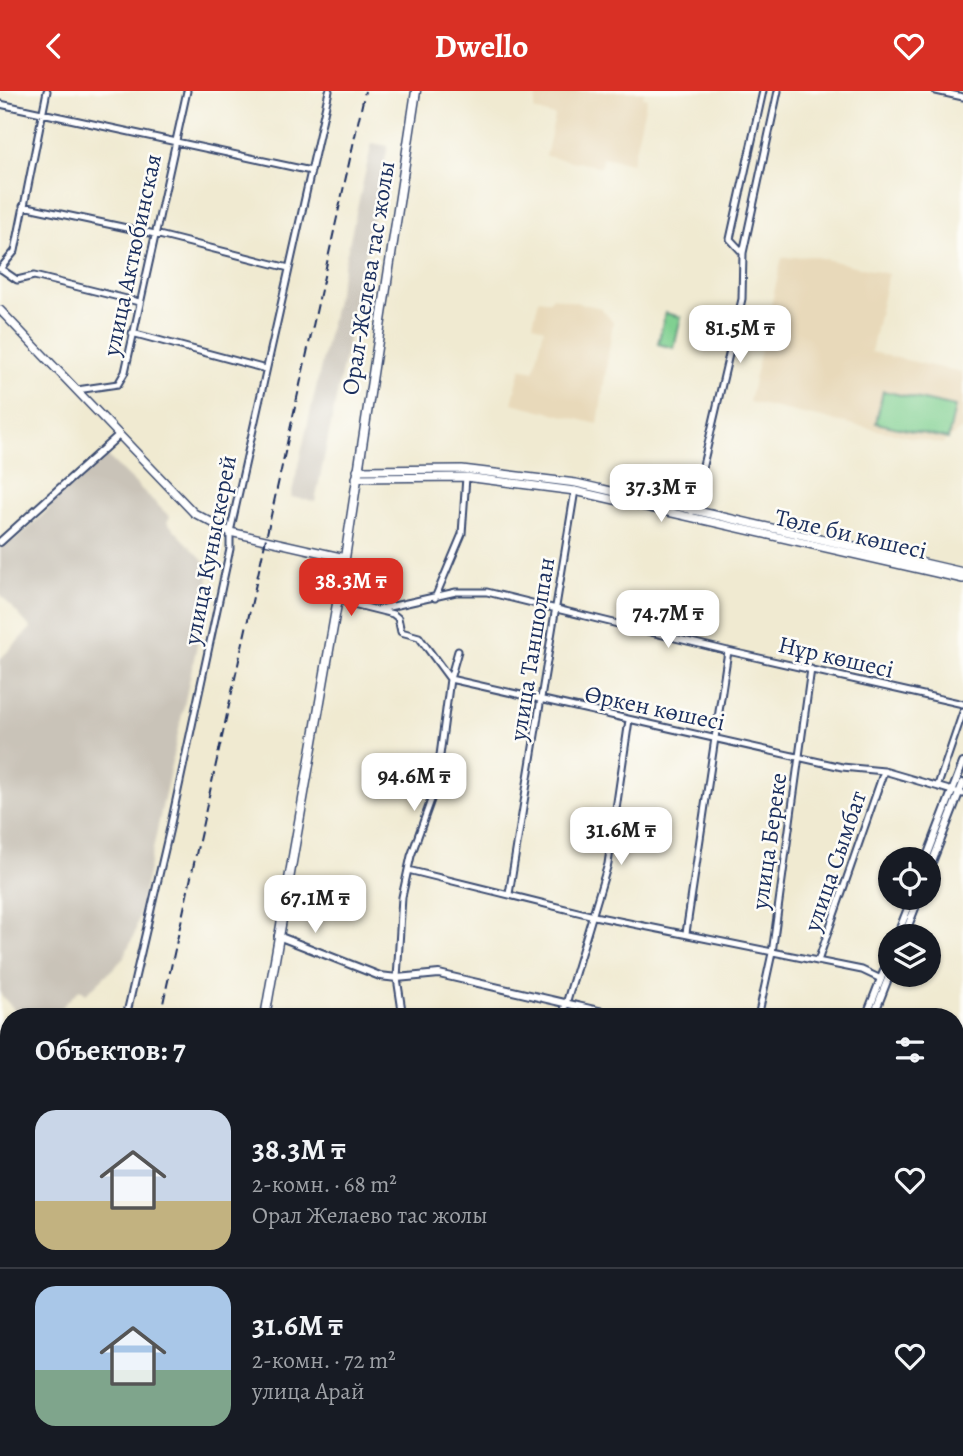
<!DOCTYPE html>
<html lang="ru">
<head>
<meta charset="utf-8">
<style>
  :root { --surface:#171b24; --page:#20242c; --text:#f1f3f6; --muted:#9ea1a6; --line:#363941; --accent:#d93025 }
  body { margin:0; font-family:Alegreya,serif; background:var(--page); color:var(--text); height:100vh; display:flex; flex-direction:column; font-size:26px; white-space:nowrap }
  * { box-sizing:border-box; margin:0 }
  p { font-size:23px; color:var(--muted) }
  .icon { flex:none; width:38px; height:38px; fill:none; stroke:currentColor; stroke-width:2; stroke-linecap:round; stroke-linejoin:round }
  .map { position:relative; flex:1; overflow:hidden }
  .details { position:absolute; left:0px; top:917px; width:964px; height:448px; display:flex; flex-direction:column; background:var(--surface); border-radius:28px 28px 0 0; box-shadow:0 2px 5px #0004 }
  .details>* { flex:none }
  .fabs { position:absolute; left:878px; top:756px; display:grid; gap:14px }
  .fabs a { display:grid; place-items:center; width:63px; height:63px; border-radius:50%; background:var(--surface); box-shadow:0 2px 5px #0004; font-size:35px }
  .price { position:absolute; translate:-50% -60px; padding:0 16px; border-radius:14px; background:#fff; color:#222; font-size:23px; line-height:46px; filter:drop-shadow(0 2px 4px #0008) }
  .price::after { content:''; position:absolute; left:50%; top:42px; width:21px; height:16px; margin-left:-10px; background:inherit; clip-path:polygon(0 0,100% 0,50% 100%) }
  .price.on { background:var(--accent); color:#fff }
  ul { padding:0; list-style:none }
  li { display:flex; align-items:center; gap:21px; height:175px; padding:0 35px }
  li+li { border-top:2px solid var(--line) }
  li span { display:grid; place-items:center; flex:none; width:196px; height:140px; border-radius:21px; color:#555 }
  li>.icon { margin-inline-start:auto }
  span .icon { width:84px; height:84px; fill:#fffc; stroke-width:1 }
  li b { font-size:30px }
  h2 { display:flex; justify-content:space-between; align-items:center; height:84px; padding:0 35px; font-size:30px }
  header { display:flex; justify-content:space-between; align-items:center; height:91px; padding:0 35px; background:var(--accent); color:#fff; font-size:32px; font-weight:700 }
  .map>svg:first-child { display:block }
  .built { fill:#e8d9ba }
  .industrial { fill:#c9c3b8 }
  .green { fill:#80d091; stroke:#4e8078; stroke-width:2 }
  .lines { fill:none; stroke-linecap:round; stroke-linejoin:round }
  .minor-casing { stroke:#3b4b6f; stroke-width:9 }
  .tertiary-casing { stroke:#3b4b6f; stroke-width:10 }
  .secondary-casing { stroke:#3b4b6f; stroke-width:10 }
  .primary-casing { stroke:#3b4b6f; stroke-width:11 }
  .minor { stroke:#fff; stroke-width:5 }
  .tertiary { stroke:#fff; stroke-width:6 }
  .secondary { stroke:#fff; stroke-width:7 }
  .primary { stroke:#fff; stroke-width:8 }
  .rail { stroke:#1b2f5e; stroke-width:2; stroke-dasharray:10 5; stroke-linecap:butt }
  .labels { text-anchor:middle; stroke-width:5; stroke-linejoin:round; paint-order:stroke }
  .street-label { font-size:24px; fill:#1b2f5e; stroke:#fdfcf7 }
</style>
</head>
<body>
<header><svg class="icon" aria-label="back" viewBox="0 0 24 24"><path d="M15 5l-7 7 7 7"/></svg>Dwello<svg class="icon" aria-label="heart" viewBox="0 0 24 24"><path d="M12 20l-8-8c-3-5 5-10 8-4 3-6 11-1 8 4z"/></svg></header>
<div class="map">
<svg width="963" height="1365" viewBox="0 0 963 1365">
  <rect width="100%" height="100%" fill="#fdfcf7"/>
  <filter id="ink" filterUnits="userSpaceOnUse"><feTurbulence type="fractalNoise" baseFrequency=".0143" numOctaves="2"/><feDisplacementMap in="SourceGraphic" scale="14" xChannelSelector="R" yChannelSelector="G"/><feConvolveMatrix kernelMatrix="1 2 1 2 8 2 1 2 1" color-interpolation-filters="sRGB"/></filter>
  <filter id="wash" filterUnits="userSpaceOnUse"><feTurbulence type="fractalNoise" baseFrequency=".00686" numOctaves="4" result="noise"/><feDisplacementMap in="SourceGraphic" scale="28" xChannelSelector="R" yChannelSelector="G"/><feGaussianBlur stdDeviation="1.57" result="paint"/><feColorMatrix in="noise" values="0 0 0 0 0 0 0 0 0 0 0 0 0 0 0 0 0 1.4 0 .05"/><feComposite in="paint" operator="in"/></filter>
  <g filter="url(#wash)">
    <rect width="100%" height="100%" fill="#f0ead1"/>
    <path class="built" d="M537 0H644L643 6 647 7 632 72 602 66 601 76 546 65 555 25 534 19Z
      M812 165 888 183 871 261 963 282V337L942 353 749 311 782 167Z
      M552 206 601 217 613 231 598 333 512 312 521 277 534 280 544 238 533 233 539 208 550 210Z"/>
    <path class="industrial" d="M372 52 388 55 315 411 291 406Z
      M104 362 170 426 167 431 207 473 209 498 135 842 123 868 86 903 80 898 52 926H21L0 903V568L31 537 0 503V456L8 449H15L49 418 51 409Z
      M0 952 9 961V1327L0 1318Z"/>
    <path class="green" d="M665 222 681 226 674 257 658 253Z
      M883 300 955 316 948 348 876 332Z"/>
  </g>
  <g filter="url(#ink)">
    <g class="lines">
      <g class="minor-casing">
        <path id="minor" d="M936 0 963 6
          M0 13 311 80
          M23 115 155 143 289 177
          M743 162 730 148 763 0
          M0 178 15 160 47 0
          M1 178 17 189 34 185 139 211
          M132 242 266 278
          M77 299 118 293 125 281 187 0
          M692 421 742 208 743 162 778 0
          M435 507 462 443 466 386
          M337 509 393 523 398 527 401 541 419 546 450 588 842 676 884 680 963 703
          M380 518 456 501H487L728 560 963 613
          M938 694 963 621
          M408 779 594 825 862 879 881 888
          M509 803 575 399
          M686 842 728 560
          M818 870 884 680
          M126 926 170 737 230 458V441L329 0
          M403 926 397 887 402 806 411 765 436 695 450 588 458 560
          M562 926 608 773 629 629
          M758 926 772 862 811 578
          M956 1118 963 1120
          M956 1197 963 1199
          M956 1277 963 1276
          M28 1365 30 1356
          M347 1365 349 1356
          M493 1365 494 1356"/>
      </g>
      <g class="tertiary-casing">
        <path id="tertiary" d="M0 451 119 344
          M926 768 963 672
          M929 779 963 692
          M278 845 380 885 397 887 439 883 625 926
          M897 845 912 807
          M904 845 919 807
          M866 926 891 862
          M873 926 891 880
          M956 980 963 982
          M731 1356 823 1365
          M195 1363 209 1365
          M685 1365 698 1356"/>
      </g>
      <g class="secondary-casing">
        <path id="secondary" d="M0 219 194 422 230 441 345 467
          M357 379 462 378 576 392 963 481
          M356 387 466 386 575 400 963 488"/>
      </g>
      <g class="primary-casing">
        <path id="primary" d="M265 926 345 467 416 0
          M194 1365 196 1356"/>
      </g>
      <use href="#minor" class="minor"/>
      <use href="#tertiary" class="tertiary"/>
      <use href="#secondary" class="secondary"/>
      <use href="#primary" class="primary"/>
      <path class="rail" d="M160 926 365 0
        M57 1365 60 1356"/>
    </g>
  </g>
  <g class="labels">
    <g class="street-label">
      <text transform="translate(132 164) rotate(-78)" y="8">улица Актюбинская</text>
      <text transform="translate(368 187) rotate(-81)" y="8">Орал-Желева тас жолы</text>
      <text transform="translate(851 443) rotate(13)" y="8">Төле би көшесі</text>
      <text transform="translate(210 459) rotate(-79)" y="8">улица Куныскерей</text>
      <text transform="translate(532 558) rotate(-81)" y="8">улица Таншолпан</text>
      <text transform="translate(836 566) rotate(13)" y="8">Нұр көшесі</text>
      <text transform="translate(655 617) rotate(12)" y="8">Өркен көшесі</text>
      <text transform="translate(769 750) rotate(-82)" y="8">улица Береке</text>
      <text transform="translate(835 770) rotate(-71)" y="8">улица Сымбат</text>
    </g>
  </g>
</svg>
<div class="fabs">
<a><svg class="icon" aria-label="locate" viewBox="0 0 24 24"><circle cx="12" cy="12" r="6"/><path d="M12 2v4M12 18v4M2 12h4M18 12h4"/></svg></a>
<a><svg class="icon" aria-label="layers" viewBox="0 0 24 24"><path d="M12 4l9 5-9 5-9-5zM3 14l9 5 9-5"/></svg></a>
</div>
<b class="price" style="left:740px;top:274px">81.5M ₸</b>
<b class="price" style="left:661px;top:433px">37.3M ₸</b>
<b class="price on" style="left:351px;top:527px">38.3M ₸</b>
<b class="price" style="left:668px;top:559px">74.7M ₸</b>
<b class="price" style="left:414px;top:722px">94.6M ₸</b>
<b class="price" style="left:621px;top:776px">31.6M ₸</b>
<b class="price" style="left:315px;top:844px">67.1M ₸</b>
<section class="details">
<h2>Объектов: 7<svg class="icon" aria-label="filters" viewBox="0 0 24 24"><path d="M4 7h16M4 17h16"/><circle cx="9" cy="7" r="2"/><circle cx="15" cy="17" r="2"/></svg></h2>
<ul>
<li><span style="background:linear-gradient(#c9d6e8 65%,#c2b280 0)"><svg class="icon" aria-label="home" viewBox="0 0 24 24"><path d="M3 11l9-7 9 7M6 9v11h12V9"/></svg></span><div><b>38.3M ₸</b><p>2-комн. · 68 m²</p><p>Орал Желаево тас жолы</p></div><svg class="icon" aria-label="heart" viewBox="0 0 24 24"><path d="M12 20l-8-8c-3-5 5-10 8-4 3-6 11-1 8 4z"/></svg></li>
<li><span style="background:linear-gradient(#a9c7e8 60%,#7fa58c 0)"><svg class="icon" aria-label="home" viewBox="0 0 24 24"><path d="M3 11l9-7 9 7M6 9v11h12V9"/></svg></span><div><b>31.6M ₸</b><p>2-комн. · 72 m²</p><p>улица Арай</p></div><svg class="icon" aria-label="heart" viewBox="0 0 24 24"><path d="M12 20l-8-8c-3-5 5-10 8-4 3-6 11-1 8 4z"/></svg></li>
</ul>
</section>
</div>
</body>
</html>
